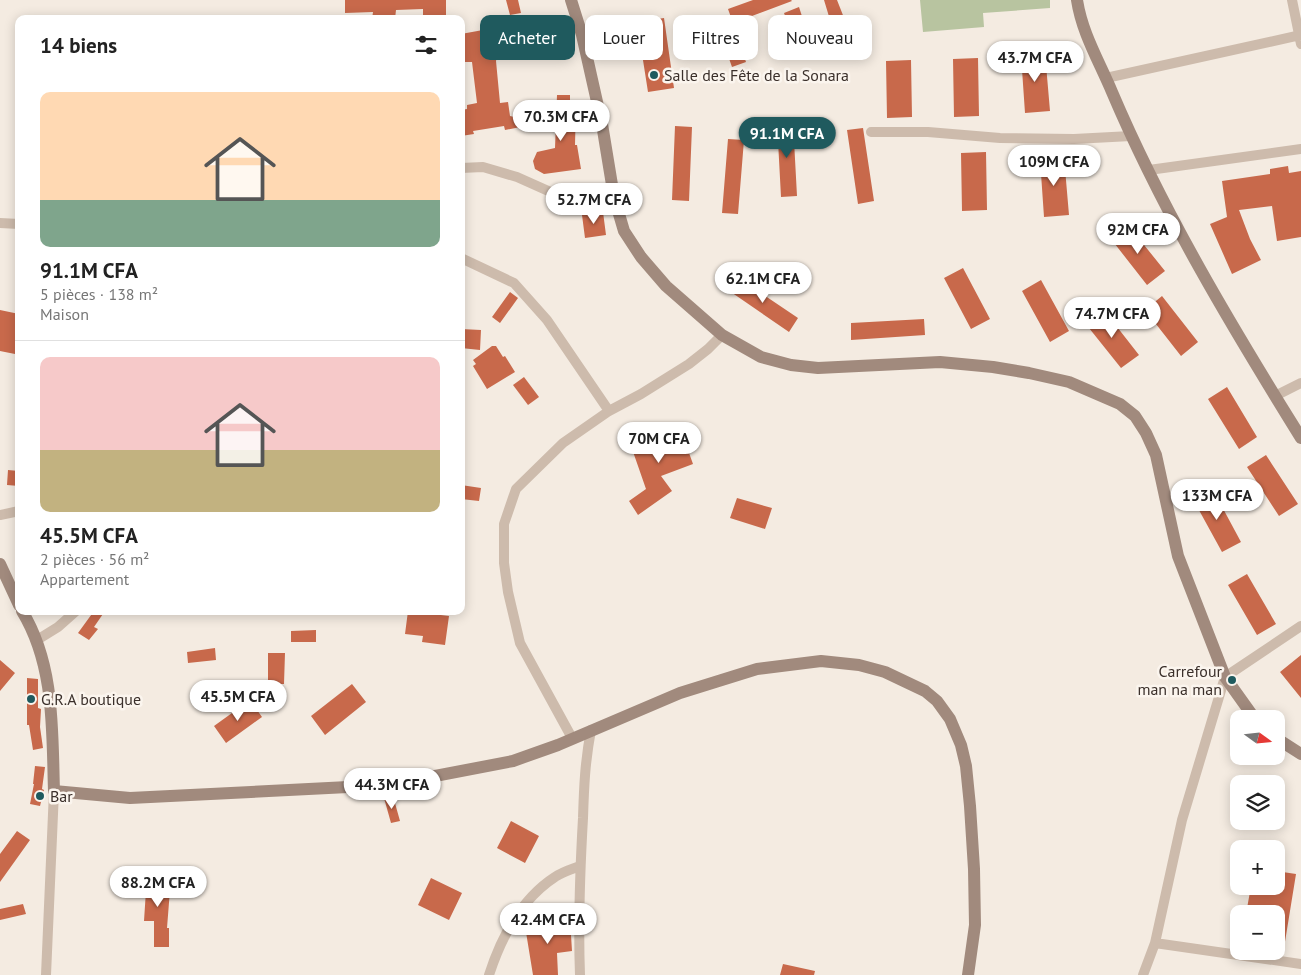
<!DOCTYPE html>
<html lang="fr">
<head>
<meta charset="utf-8">
<style>
  :root { --surface:#fff; --page:#f6f6f6; --text:#222; --muted:#767676; --line:#e0e0e0; --accent:#1f5a5e }
  body { margin:0; font-family:"PT Sans",sans-serif; background:var(--page); color:var(--text); height:100vh; display:flex; flex-direction:column; font-size:19px; white-space:nowrap }
  * { box-sizing:border-box; margin:0 }
  p { font-size:16px; color:var(--muted) }
  .icon { flex:none; width:28px; height:28px; fill:none; stroke:currentColor; stroke-width:2; stroke-linecap:round; stroke-linejoin:round }
  .map { position:relative; flex:1; overflow:hidden }
  .details { position:absolute; left:15px; top:15px; width:450px; height:600px; display:flex; flex-direction:column; background:var(--surface); border-radius:10px; box-shadow:0 2px 12px #0003 }
  .details>* { flex:none }
  .guide { position:absolute; left:480px; top:15px; width:475px; height:45px; display:flex; gap:10px }
  .needle { width:32px; rotate:105deg }
  .tools { position:absolute; left:1230px; top:710px; display:grid; gap:10px }
  .tools a { display:grid; place-items:center; width:55px; height:55px; border-radius:10px; background:var(--surface); box-shadow:0 2px 12px #0003; font-size:25px }
  .price { position:absolute; translate:-50% -42px; padding:0 11px; border-radius:18px; background:#fff; color:#222; font-size:16px; line-height:32px; filter:drop-shadow(0 1px 2px #0008) }
  .price::after { content:''; position:absolute; left:50%; top:30px; width:15px; height:11px; margin-left:-8px; background:inherit; clip-path:polygon(0 0,100% 0,50% 100%) }
  .price.on { background:var(--accent); color:#fff }
  ul { padding:0; list-style:none }
  li { display:grid; align-content:center; gap:10px; height:265px; padding:0 25px }
  li+li { border-top:1px solid var(--line) }
  li span { display:grid; place-items:center; height:155px; border-radius:10px; color:#555 }
  li>.icon { margin-inline-start:auto }
  span .icon { width:90px; height:90px; fill:#fffc; stroke-width:1 }
  li b { font-size:21px }
  h2 { display:flex; justify-content:space-between; align-items:center; height:60px; padding:0 25px; font-size:21px }
  .pill { padding:0 18px; border-radius:10px; background:var(--surface); box-shadow:0 2px 12px #0003; font-size:18px; line-height:45px }
  .pill.on { background:var(--accent); color:#fff }
  .map>svg:first-child { display:block }
  .green { fill:#b8c4a0 }
  .building { fill:#c8694b }
  .lines { fill:none; stroke-linecap:round; stroke-linejoin:round }
  .street { stroke:#cdbbac; stroke-width:10 }
  .secondary { stroke:#a18a7d; stroke-width:12 }
  .poi-dot { fill:#1f5a5e; stroke:#fbf5ee; stroke-width:2 }
  .labels { text-anchor:middle; stroke-width:5; stroke-linejoin:round; paint-order:stroke }
  .poi-label { font-size:16px; fill:#3b302b; stroke:#fbf5ee; text-anchor:start }
</style>
</head>
<body>
<div class="map">
<svg width="1301" height="975" viewBox="0 0 1301 975">
  <rect width="100%" height="100%" fill="#f4ebe1"/>
  <path class="green" d="M920 0H1050V8L983 13 984 27 923 32Z"/>
  <path class="building" d="M345 0H446V19H423V9L396 10 395 19H372L373 12 345 13Z
    M506 0H518L521 13 510 15Z
    M753 0H791L792 1 733 23 728 9Z
    M824 0H837L848 28 834 33Z
    M799 7 810 41 796 46 784 13Z
    M664 18 674 88 648 92 637 22Z
    M483 30 485 41 493 40 494 45 499 48 496 61 500 103 508 102 510 116 540 123 505 130 504 126 473 131 474 134 461 136V110L467 109V105L477 103 472 62H464L463 55 461 56V34Z
    M735 31 746 62 732 67 721 36Z
    M1045 53 1050 111 1025 113 1021 55Z
    M978 58 979 116 954 117 953 59Z
    M911 60 912 117 887 118 886 61Z
    M557 95H570V102H576L575 145H577L581 169 544 174 535 169 533 161 537 152 555 148Z
    M777 122H793L797 196 781 197Z
    M675 126 692 127 689 201 672 200Z
    M863 128 874 201 858 204 847 130Z
    M728 139 744 140 738 214 722 213Z
    M986 152 987 210 962 211 961 153Z
    M1064 157 1069 215 1044 217 1040 159Z
    M1288 166 1289 173 1301 171V237L1277 241 1272 206 1239 210 1250 239 1261 260 1232 274 1210 224 1227 217 1222 181 1270 174V169Z
    M603 212 606 235 585 238 582 215Z
    M1128 225 1165 271 1147 285 1111 239Z
    M963 268 990 319 971 329 944 278Z
    M737 277 798 318 789 332 728 290Z
    M1041 280 1069 331 1050 342 1022 291Z
    M510 292 518 298 500 323 492 317Z
    M1162 296 1198 342 1181 356 1145 310Z
    M1103 309 1139 355 1121 368 1085 323Z
    M0 310 19 314V336L15 354 0 351Z
    M924 319 925 335 851 340V323Z
    M461 329 481 330 480 350 461 348Z
    M492 346H496L503 357 505 356 515 372 487 389 473 366 476 364 473 360Z
    M524 377 539 397 528 405 513 385Z
    M1227 387 1257 437 1239 449 1208 399Z
    M679 425 693 464 661 476 672 491 638 515 629 501 646 489 630 443Z
    M1266 455 1298 504 1279 516 1247 467Z
    M8 470 19 471V486L7 485Z
    M461 485 481 488 479 501 461 499Z
    M1213 490 1241 542 1222 552 1194 501Z
    M737 498 772 508 765 529 730 518Z
    M1247 574 1276 624 1257 635 1228 585Z
    M94 611H105L94 627 98 629 89 640 78 633Z
    M408 611 449 616 445 645 422 642 423 636 405 634Z
    M316 630V642H291V631Z
    M215 648 216 660 188 663 187 652Z
    M268 653H285L284 684H268Z
    M1301 655V698L1280 672Z
    M0 660 15 673 0 691Z
    M27 678 38 679V708L41 709 40 727 43 748 33 750 29 725H27Z
    M352 684 366 702 325 735 311 716Z
    M250 700 262 717 226 743 214 726Z
    M35 766 45 767 42 789 44 790 40 806 30 804 34 784H33Z
    M393 796 400 821 391 823 384 798Z
    M511 821 539 836 525 863 497 848Z
    M17 831 30 840 0 882V854Z
    M1276 871 1296 874 1283 954H1276V914H1246L1251 886H1276Z
    M147 875 171 877 167 928H169V947H154V921H144Z
    M431 878 462 893 449 920 418 905Z
    M23 904 26 914 0 920V909Z
    M570 919 572 951 557 953 558 975H533L525 926Z
    M783 964 815 971 814 975H780Z"/>
  <g class="lines">
    <path class="street" d="M1292 0 1301 44
      M1106 78 1301 35
      M871 132H928L1000 138 1074 139 1131 136
      M461 168 483 167 517 177 564 198 586 202 614 197
      M1149 170 1301 149
      M0 223 19 224
      M461 258 514 283 547 320 609 411
      M1275 396 1301 383
      M0 515 19 511
      M37 640 58 627 76 611
      M572 738 520 643 508 592 504 563V524L516 489 563 443 609 411 641 394 689 364 708 349 722 335
      M1155 943 1301 964
      M46 975 54 791
      M489 975C501 938 521 899 555 877 562 872 572 869 580 866
      M580 975C578 922 580 870 583 818 584 786 585 762 591 730
      M1143 975 1155 943 1182 820 1225 677 1301 626"/>
    <path class="secondary" d="M571 0 582 35 602 124 614 197 624 231 641 257 666 286 722 335 761 357 791 365 818 368 940 362 993 367 1029 373 1069 382 1120 404 1135 416 1146 433 1156 455 1178 556 1225 677 1255 719
      M1077 0C1082 33 1099 61 1112 92 1163 212 1232 327 1301 438
      M0 564 19 605
      M22 611C55 665 52 730 54 791L130 798 388 785 513 761 558 745 680 693 757 669 821 661 859 665 885 672 925 691 937 701 950 719 961 745 966 766 970 806 974 869 975 925 968 975
      M1276 738 1301 754"/>
  </g>
  <g class="poi-dot">
    <circle cx="654" cy="75" r="5"/>
    <circle cx="1232" cy="680" r="5"/>
    <circle cx="31" cy="699" r="5"/>
    <circle cx="40" cy="796" r="5"/>
  </g>
  <g class="labels">
    <g class="poi-label">
      <text x="664" y="81">Salle des Fête de la Sonara</text>
      <text x="1222" y="677" text-anchor="end">Carrefour<tspan x="1222" dy="18">man na man</tspan></text>
      <text x="41" y="705">G.R.A boutique</text>
      <text x="50" y="802">Bar</text>
    </g>
  </g>
</svg>
<div class="tools">
<a><svg class="needle" viewBox="-14 -14 28 28"><path d="M0-13l5 13h-10z" fill="#e53935"/><path d="M0 13l5-13h-10z" fill="#767676"/></svg></a>
<a><svg class="icon" aria-label="layers" viewBox="0 0 24 24"><path d="M12 4l9 5-9 5-9-5zM3 14l9 5 9-5"/></svg></a>
<a>+</a>
<a>−</a>
</div>
<b class="price" style="left:1035px;top:83px">43.7M CFA</b>
<b class="price" style="left:561px;top:142px">70.3M CFA</b>
<b class="price on" style="left:787px;top:159px">91.1M CFA</b>
<b class="price" style="left:1054px;top:187px">109M CFA</b>
<b class="price" style="left:594px;top:225px">52.7M CFA</b>
<b class="price" style="left:1138px;top:255px">92M CFA</b>
<b class="price" style="left:763px;top:304px">62.1M CFA</b>
<b class="price" style="left:1112px;top:339px">74.7M CFA</b>
<b class="price" style="left:659px;top:464px">70M CFA</b>
<b class="price" style="left:1217px;top:521px">133M CFA</b>
<b class="price" style="left:238px;top:722px">45.5M CFA</b>
<b class="price" style="left:392px;top:810px">44.3M CFA</b>
<b class="price" style="left:158px;top:908px">88.2M CFA</b>
<b class="price" style="left:548px;top:945px">42.4M CFA</b>
<div class="guide">
<a class="pill on">Acheter</a>
<a class="pill">Louer</a>
<a class="pill">Filtres</a>
<a class="pill">Nouveau</a>
</div>
<section class="details">
<h2>14 biens<svg class="icon" aria-label="filters" viewBox="0 0 24 24"><path d="M4 7h16M4 17h16"/><circle cx="9" cy="7" r="2"/><circle cx="15" cy="17" r="2"/></svg></h2>
<ul>
<li><span style="background:linear-gradient(#ffd9b3 70%,#7fa58c 0)"><svg class="icon" aria-label="home" viewBox="0 0 24 24"><path d="M3 11l9-7 9 7M6 9v11h12V9"/></svg></span><div><b>91.1M CFA</b><p>5 pièces · 138 m²</p><p>Maison</p></div></li>
<li><span style="background:linear-gradient(#f6c9c9 60%,#c2b280 0)"><svg class="icon" aria-label="home" viewBox="0 0 24 24"><path d="M3 11l9-7 9 7M6 9v11h12V9"/></svg></span><div><b>45.5M CFA</b><p>2 pièces · 56 m²</p><p>Appartement</p></div></li>
</ul>
</section>
</div>
</body>
</html>
